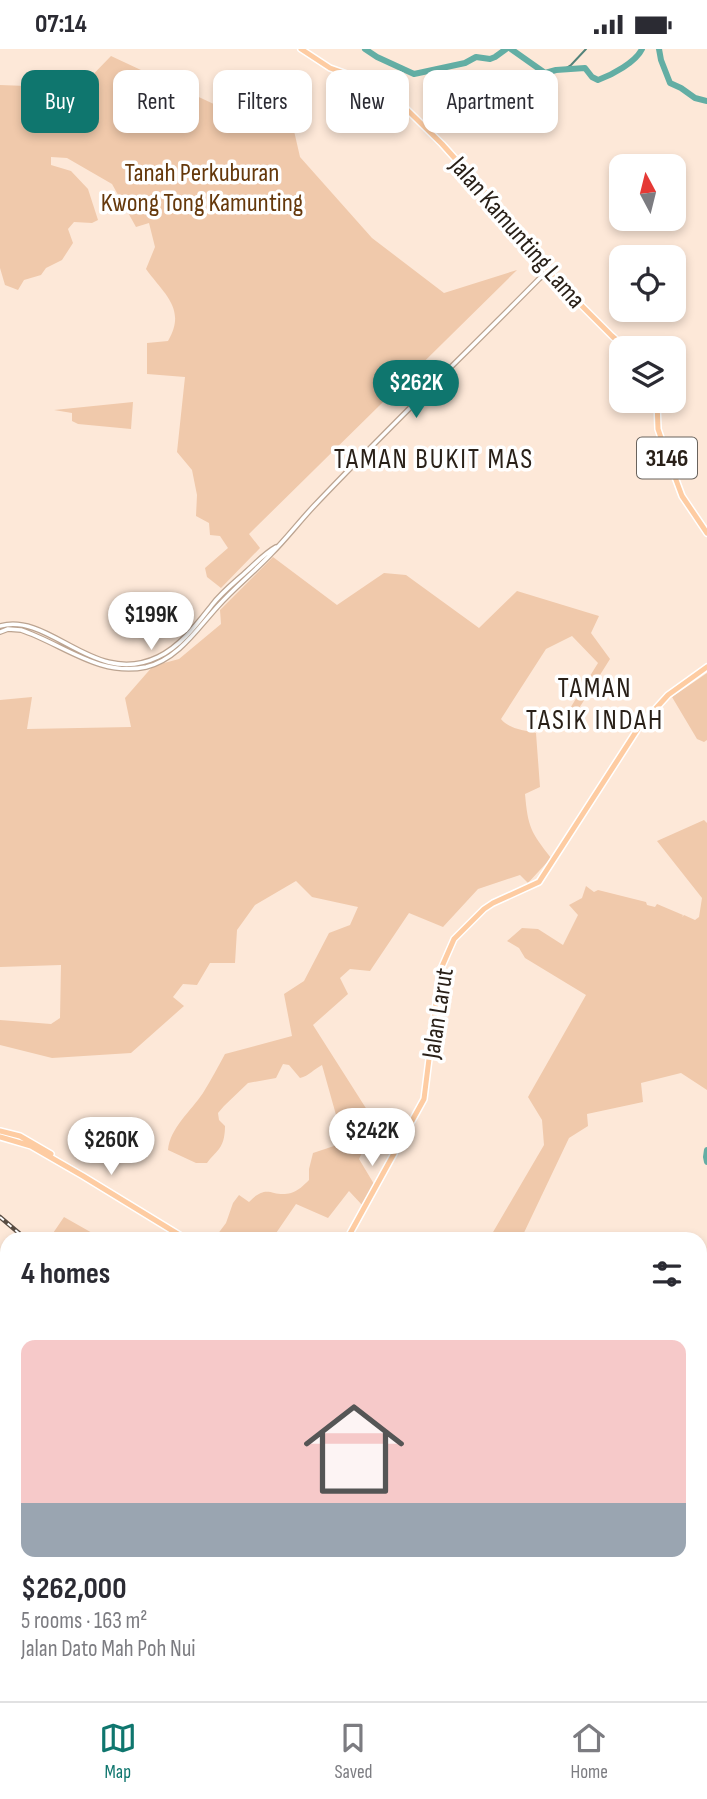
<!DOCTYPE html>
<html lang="en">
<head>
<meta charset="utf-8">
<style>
  :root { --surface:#fff; --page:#f2f2f3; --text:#2b2b33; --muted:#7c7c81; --line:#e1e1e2; --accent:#0f766e }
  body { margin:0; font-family:"Sofia Sans Condensed",sans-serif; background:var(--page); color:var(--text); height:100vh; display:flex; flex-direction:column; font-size:26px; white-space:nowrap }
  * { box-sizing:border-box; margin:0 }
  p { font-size:23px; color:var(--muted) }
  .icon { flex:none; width:38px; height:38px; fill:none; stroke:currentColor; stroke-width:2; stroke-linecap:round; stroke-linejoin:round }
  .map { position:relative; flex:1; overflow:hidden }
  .drawer { position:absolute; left:0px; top:1183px; width:707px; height:469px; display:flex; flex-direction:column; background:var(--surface); border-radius:21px 21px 0 0; box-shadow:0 4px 10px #0003 }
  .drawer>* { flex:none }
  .banner { position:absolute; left:21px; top:21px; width:665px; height:63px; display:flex; gap:14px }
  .needle { width:46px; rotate:353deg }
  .fabs { position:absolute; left:609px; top:105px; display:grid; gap:14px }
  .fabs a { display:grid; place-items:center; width:77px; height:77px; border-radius:14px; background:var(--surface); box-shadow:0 4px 10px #0003; font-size:35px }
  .price { position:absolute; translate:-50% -60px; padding:0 16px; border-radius:24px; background:#fff; color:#222; font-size:23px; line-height:46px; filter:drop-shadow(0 2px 4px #0008) }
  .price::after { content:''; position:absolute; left:50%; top:42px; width:21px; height:16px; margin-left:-10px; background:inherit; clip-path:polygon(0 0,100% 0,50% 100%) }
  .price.on { background:var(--accent); color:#fff }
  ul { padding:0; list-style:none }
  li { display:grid; align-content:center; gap:14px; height:371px; padding:0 21px }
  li+li { border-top:2px solid var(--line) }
  li span { display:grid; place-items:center; height:217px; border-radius:14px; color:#555 }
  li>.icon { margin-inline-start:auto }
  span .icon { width:126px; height:126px; fill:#fffc; stroke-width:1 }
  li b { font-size:30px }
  h2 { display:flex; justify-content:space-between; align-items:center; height:84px; padding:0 21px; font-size:30px }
  .chip { padding:0 24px; border-radius:14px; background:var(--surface); box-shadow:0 4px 10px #0003; font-size:24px; line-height:63px }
  .chip.on { background:var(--accent); color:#fff }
  .status { display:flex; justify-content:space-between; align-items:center; height:49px; padding:0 35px; background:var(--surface); direction:ltr }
  .status svg { height:19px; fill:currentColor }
  .menu { display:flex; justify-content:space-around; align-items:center; height:98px; border-top:2px solid var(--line); background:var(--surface); font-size:19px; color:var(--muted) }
  .menu a { display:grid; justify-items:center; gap:4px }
  .menu .on { color:var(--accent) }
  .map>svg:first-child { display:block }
  .green { fill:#f0c9ab }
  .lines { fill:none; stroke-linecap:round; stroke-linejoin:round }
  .stream { stroke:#52837a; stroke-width:2 }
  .river { stroke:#63aea4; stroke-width:6 }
  .minor-casing { stroke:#bca491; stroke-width:6 }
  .major-casing { stroke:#fff; stroke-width:8 }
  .minor { stroke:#fff; stroke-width:3.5 }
  .major { stroke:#fecca2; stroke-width:5 }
  .rail-casing { stroke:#584c42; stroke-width:4.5 }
  .rail { stroke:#fff; stroke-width:2; stroke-dasharray:5; stroke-linecap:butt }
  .labels { text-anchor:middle; stroke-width:7; stroke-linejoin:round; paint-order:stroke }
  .shield { fill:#fff; stroke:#69635d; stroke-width:2 }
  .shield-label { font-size:24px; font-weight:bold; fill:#292018 }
  .park-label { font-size:26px; fill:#65380b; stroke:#fff }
  .street-label { font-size:26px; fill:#292018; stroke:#fff }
  .neighbourhood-label { font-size:28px; letter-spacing:2px; fill:#292018; stroke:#fff }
</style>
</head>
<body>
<div class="status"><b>07:14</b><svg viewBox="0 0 49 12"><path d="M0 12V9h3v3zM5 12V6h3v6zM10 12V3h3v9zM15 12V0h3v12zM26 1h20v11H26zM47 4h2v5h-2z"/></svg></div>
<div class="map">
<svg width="707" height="1652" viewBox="0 0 707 1652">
  <rect width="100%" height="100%" fill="#fde8d8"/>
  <path class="green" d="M111 7 267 80 292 73 300 108 372 189 444 244 517 221 249 485 260 499 221 539 207 528 205 519 228 499 220 487 210 486 209 474 196 467 197 446 192 421 177 403 185 328 147 325V294L168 292C187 260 164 245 146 220L155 198 149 174 136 178 112 135 67 109 51 108V116L71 122 88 140 98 171 92 174 74 173 68 180 73 194 62 211 46 219 41 226 24 231 18 241 5 236 0 219V36L80 39Z
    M133 353 131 380 78 375 72 372V364L54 361Z
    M273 508 337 556 384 524 406 526 479 579 517 542 599 567 591 584 610 610 571 672 567 668 569 661 598 614 572 587 546 600 501 670C509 680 524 681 536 684L540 738 525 745C528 779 531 783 551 809L528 834 520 826 478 840 443 878 409 864 370 922 350 920 340 929 348 945 313 976 376 1075 359 1110 374 1135 363 1157 349 1142 328 1169 296 1155 272 1190H214L226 1174 233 1154 239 1146 249 1153C268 1133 271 1149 291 1144 298 1142 304 1136 309 1131V1120L313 1104 337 1096 343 1088 336 1083 334 1079 338 1073 322 1016C314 1020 309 1027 300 1029L289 1016 283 1015 276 1029 248 1034 224 1057 218 1064 219 1071 225 1077C225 1084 224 1094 219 1100 215 1105 211 1108 207 1114H196L168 1101C170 1079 191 1062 203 1044 211 1031 218 1018 225 1005L292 987 284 945 304 932 329 884 350 876 358 858 312 848 296 832 255 856 237 881 235 914H210L197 936 183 935 173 948 184 957 131 1004 52 1009 0 996V971L51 975 60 969 61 916 0 918V651L32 648 27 680 131 678 125 649 153 617 179 610 221 575 220 561Z
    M707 624V691L704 693 697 690 672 648Z
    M704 771 707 774V1041L681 1024 641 1034 643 1053 587 1065 588 1077 569 1089 521 1190H489L544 1096 542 1071 528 1048 586 946 525 909 519 899 507 892 522 879 538 880 563 896 578 866 569 856 582 849 586 837 594 843 598 841 646 853 647 856 655 858 657 855 683 866 682 868 684 866 695 871 699 868 702 849 657 792Z
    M64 1168 94 1185 95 1190H49Z
    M322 1645H393L399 1652H322Z"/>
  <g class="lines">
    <path class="stream" d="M563 21 571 16 586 0
      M0 1631 7 1630"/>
    <path class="river" d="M365 0 377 8 414 25 465 14 476 8 490 10 495 8 506 0
      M511 0 545 24 556 21 585 19 592 28 598 31C612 26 636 13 642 0
      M659 0 661 11 670 34 681 39 695 49 707 52
      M707 1101 706 1108 707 1113
      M0 1299 7 1304
      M700 1299 707 1297"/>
    <g class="minor-casing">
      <path id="minor" d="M0 577C51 563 94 639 158 608 181 597 197 575 212 556 222 543 235 533 247 522 256 514 265 504 276 498
        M0 583 8 580 21 581C63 595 99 628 146 618 178 610 197 580 218 557 234 539 254 523 271 505 286 490 299 473 314 457 387 380 464 306 539 230L548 222
        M700 1255H707"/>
    </g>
    <g class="major-casing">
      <path id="major" d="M301 0 330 19 375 35 387 41 442 95 512 173 555 230 612 287 620 294 631 299
        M657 352 658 380 669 412 682 447 707 484
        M0 1082 20 1087 51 1105
        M0 1088 31 1097 83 1127 186 1190
        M347 1190 424 1050 440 922 454 890 484 860 493 854 539 833 639 678 668 646 707 618
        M0 1374 7 1383
        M0 1545 7 1547
        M700 1604 707 1598
        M700 1609 707 1603
        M0 1636H7
        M141 1645 148 1652
        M147 1645 155 1652
        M521 1652 529 1645
        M643 1652 651 1645
        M650 1652 659 1645"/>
    </g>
    <use href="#minor" class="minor"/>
    <use href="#major" class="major"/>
    <g class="rail-casing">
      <path id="rail" d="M0 1168 26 1190
        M206 1652 210 1645"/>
    </g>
    <use href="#rail" class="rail"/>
  </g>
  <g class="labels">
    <rect class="shield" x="637" y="388.5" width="60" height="41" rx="5"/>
    <g class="shield-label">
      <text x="667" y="417">3146</text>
    </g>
    <g class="park-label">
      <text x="202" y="132">Tanah Perkuburan<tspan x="202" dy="30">Kwong Tong Kamunting</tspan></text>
    </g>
    <g class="street-label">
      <text transform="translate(518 183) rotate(49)" y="9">Jalan Kamunting Lama</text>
      <text transform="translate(437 964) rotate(-81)" y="9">Jalan Larut</text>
    </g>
    <g class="neighbourhood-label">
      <text x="434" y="419">TAMAN BUKIT MAS</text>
      <text x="595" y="648">TAMAN<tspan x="595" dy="32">TASIK INDAH</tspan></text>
    </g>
  </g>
</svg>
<div class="fabs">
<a><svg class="needle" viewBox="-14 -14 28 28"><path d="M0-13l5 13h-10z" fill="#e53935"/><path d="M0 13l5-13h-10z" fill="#7c7c81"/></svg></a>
<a><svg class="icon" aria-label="locate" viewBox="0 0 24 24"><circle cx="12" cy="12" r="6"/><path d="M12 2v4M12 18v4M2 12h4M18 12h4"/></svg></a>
<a><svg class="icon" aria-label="layers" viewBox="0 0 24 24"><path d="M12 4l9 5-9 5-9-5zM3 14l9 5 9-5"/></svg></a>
</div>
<b class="price on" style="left:416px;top:371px">$262K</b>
<b class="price" style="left:151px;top:603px">$199K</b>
<b class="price" style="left:372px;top:1119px">$242K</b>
<b class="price" style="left:111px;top:1128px">$260K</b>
<div class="banner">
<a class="chip on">Buy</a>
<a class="chip">Rent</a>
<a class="chip">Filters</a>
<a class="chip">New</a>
<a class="chip">Apartment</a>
</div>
<section class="drawer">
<h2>4 homes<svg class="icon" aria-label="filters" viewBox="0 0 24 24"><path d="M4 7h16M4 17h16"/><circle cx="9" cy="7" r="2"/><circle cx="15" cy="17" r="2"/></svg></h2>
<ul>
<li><span style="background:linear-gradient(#f6c9c9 75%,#9aa5b1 0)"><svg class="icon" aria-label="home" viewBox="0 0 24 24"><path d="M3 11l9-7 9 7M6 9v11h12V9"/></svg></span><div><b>$262,000</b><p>5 rooms · 163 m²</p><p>Jalan Dato Mah Poh Nui</p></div></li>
</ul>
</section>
</div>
<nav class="menu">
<a class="on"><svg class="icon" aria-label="map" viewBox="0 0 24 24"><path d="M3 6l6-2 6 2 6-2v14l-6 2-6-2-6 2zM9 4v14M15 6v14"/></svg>Map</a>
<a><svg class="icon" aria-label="saved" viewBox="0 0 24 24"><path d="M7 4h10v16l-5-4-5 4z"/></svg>Saved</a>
<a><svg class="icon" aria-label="home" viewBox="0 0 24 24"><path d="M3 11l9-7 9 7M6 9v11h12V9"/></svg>Home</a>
</nav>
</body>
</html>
